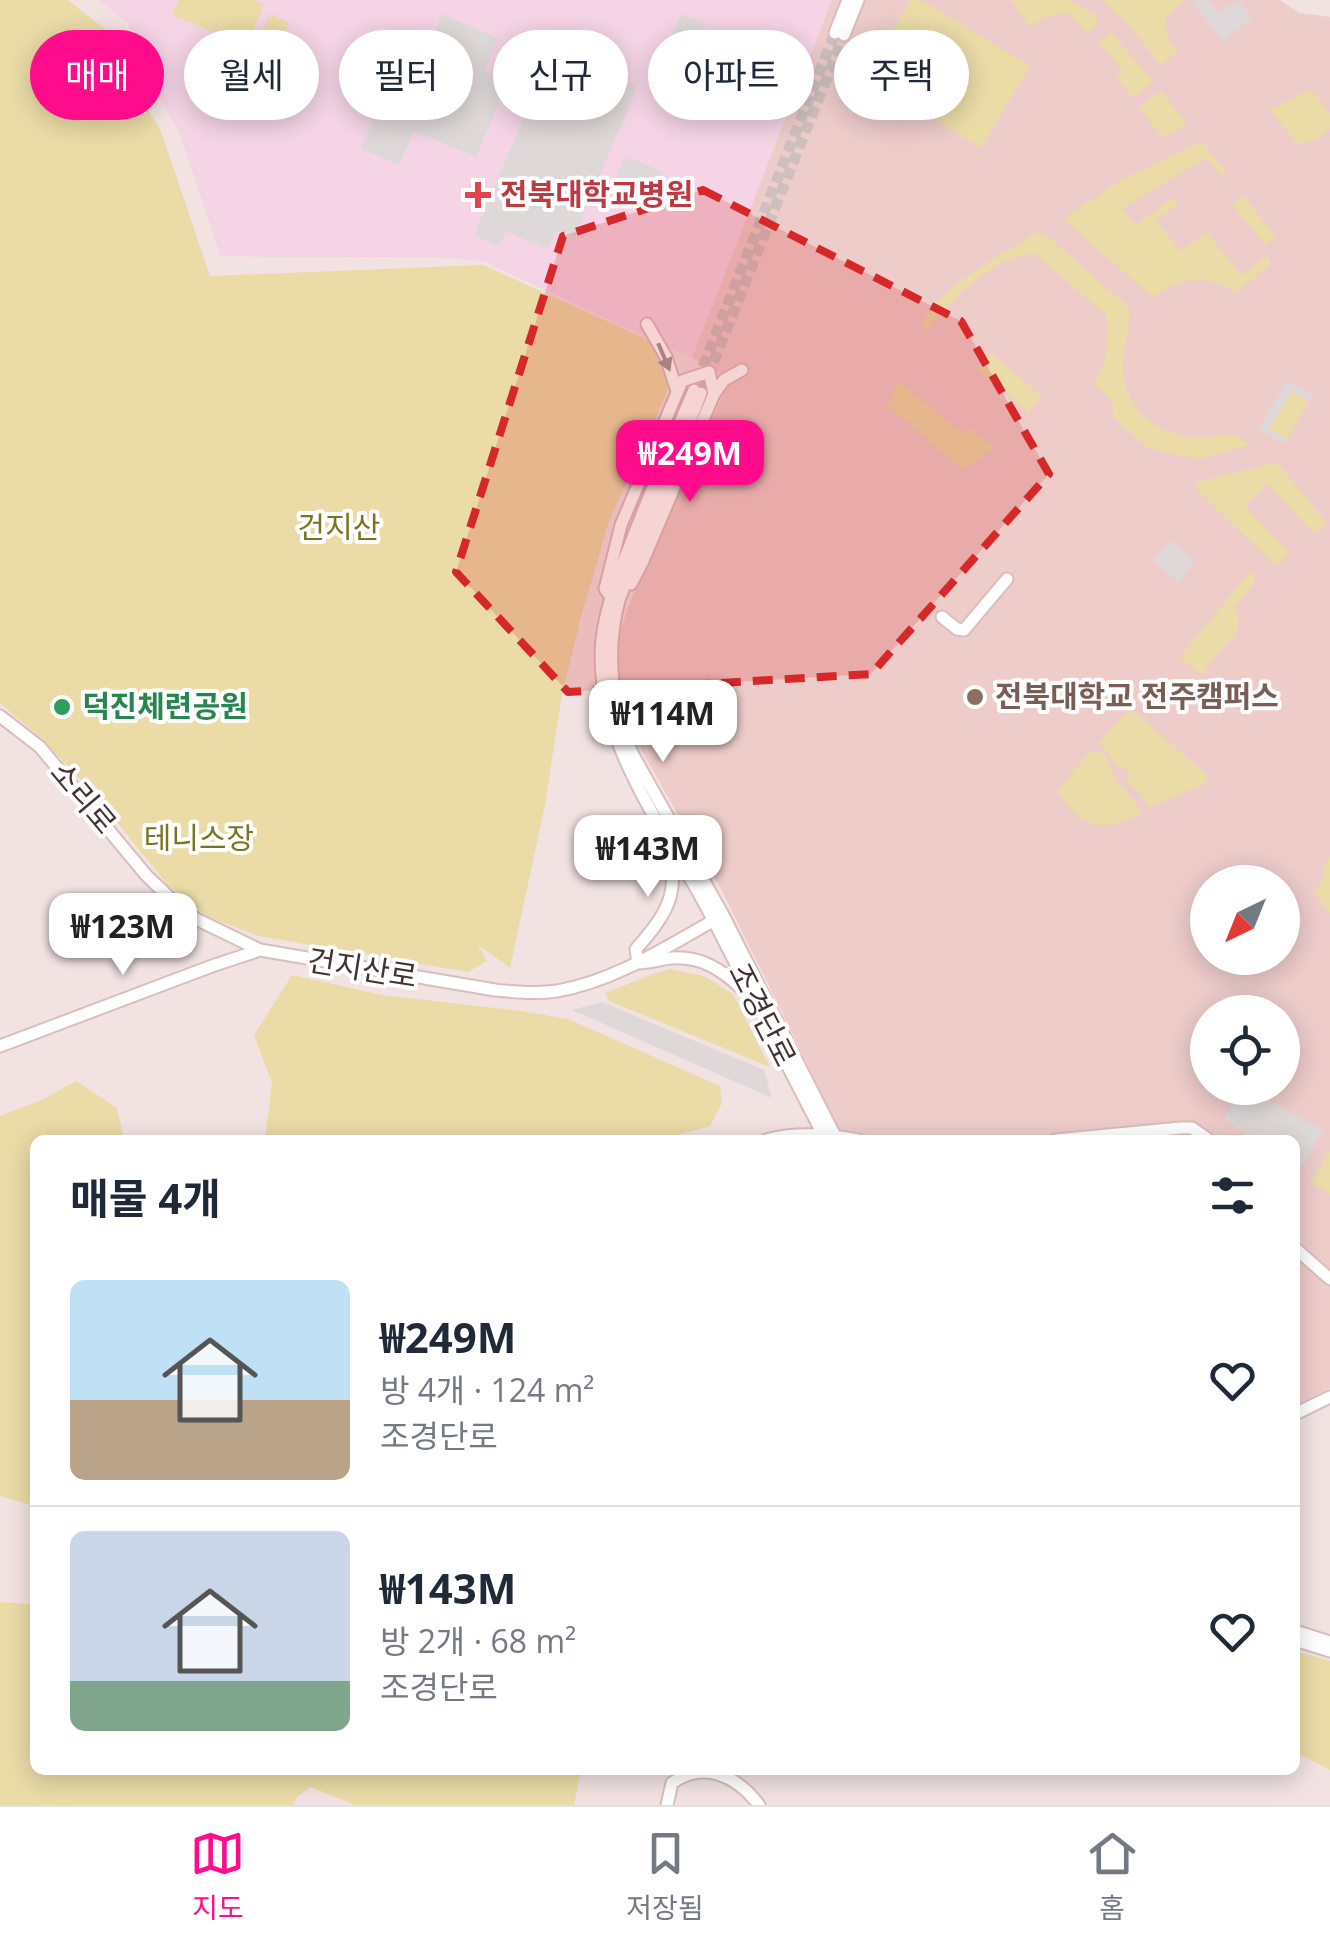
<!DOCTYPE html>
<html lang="ko">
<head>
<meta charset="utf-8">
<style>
  :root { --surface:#fff; --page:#f6f6f7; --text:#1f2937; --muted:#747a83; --line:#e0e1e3; --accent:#ff0c8c }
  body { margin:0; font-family:"Open Sans","Noto Sans KR",sans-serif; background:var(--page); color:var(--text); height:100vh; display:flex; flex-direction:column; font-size:38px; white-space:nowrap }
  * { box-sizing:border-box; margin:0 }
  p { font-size:32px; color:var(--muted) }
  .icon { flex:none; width:55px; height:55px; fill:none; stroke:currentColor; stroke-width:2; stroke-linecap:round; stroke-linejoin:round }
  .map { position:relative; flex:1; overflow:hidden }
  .panel { position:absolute; left:30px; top:1135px; width:1270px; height:640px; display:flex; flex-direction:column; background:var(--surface); border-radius:15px; box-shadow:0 5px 25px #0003 }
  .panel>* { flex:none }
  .hud { position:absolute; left:30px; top:30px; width:1270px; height:90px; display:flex; gap:20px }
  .needle { width:65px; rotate:223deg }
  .fabs { position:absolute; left:1190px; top:865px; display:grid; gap:20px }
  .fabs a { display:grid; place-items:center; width:110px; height:110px; border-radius:50%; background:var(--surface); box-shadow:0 5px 25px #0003; font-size:50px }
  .price { position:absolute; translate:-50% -85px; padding:0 22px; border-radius:20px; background:#fff; color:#222; font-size:32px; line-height:65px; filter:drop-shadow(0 2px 5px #0008) }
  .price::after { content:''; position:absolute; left:50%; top:60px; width:30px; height:22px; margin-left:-15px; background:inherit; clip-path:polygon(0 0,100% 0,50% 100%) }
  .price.active { background:var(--accent); color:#fff }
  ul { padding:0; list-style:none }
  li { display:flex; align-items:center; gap:30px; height:250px; padding:0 40px }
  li+li { border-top:2px solid var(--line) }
  li span { display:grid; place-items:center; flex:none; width:280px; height:200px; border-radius:15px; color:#555 }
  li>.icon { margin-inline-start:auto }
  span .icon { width:120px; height:120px; fill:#fffc; stroke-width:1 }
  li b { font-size:42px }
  h2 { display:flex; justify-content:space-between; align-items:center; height:120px; padding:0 40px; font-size:42px }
  .tag { padding:0 35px; border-radius:45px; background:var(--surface); box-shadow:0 5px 25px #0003; font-size:35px; line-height:90px }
  .tag.active { background:var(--accent); color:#fff }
  .menu { display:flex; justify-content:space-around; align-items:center; height:140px; border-top:2px solid var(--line); background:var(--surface); font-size:28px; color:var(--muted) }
  .menu a { display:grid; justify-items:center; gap:5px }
  .menu .active { color:var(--accent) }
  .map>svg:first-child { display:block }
  .education { fill:#edccca; fill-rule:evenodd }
  .medical { fill:#f4d4e5 }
  .green { fill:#eadba7 }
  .parking { fill:#dfd8d9 }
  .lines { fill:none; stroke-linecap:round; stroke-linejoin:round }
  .minor-tunnel { stroke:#cfbfbf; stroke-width:11; stroke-dasharray:11 5.5; stroke-linecap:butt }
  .minor-casing { stroke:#d9bebe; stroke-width:15 }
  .minor { stroke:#fff; stroke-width:11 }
  .oneway { fill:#a29899 }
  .marked { fill:#d62828; fill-opacity:0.2; stroke:#d62828; stroke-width:8; stroke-dasharray:20 12; stroke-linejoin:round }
  .health-dot { fill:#e0444e; stroke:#fff; stroke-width:4 }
  .education-dot { fill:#8d6e63; stroke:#fff; stroke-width:4 }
  .leisure-dot { fill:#2e9e5b; stroke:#fff; stroke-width:4 }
  .labels { text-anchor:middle; stroke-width:8; stroke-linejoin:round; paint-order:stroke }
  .health-label { font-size:30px; font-weight:bold; fill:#be3a42; stroke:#fff; text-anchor:start }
  .park-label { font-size:30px; fill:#797422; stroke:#fff }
  .education-label { font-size:30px; font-weight:bold; fill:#785e54; stroke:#fff; text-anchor:start }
  .leisure-label { font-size:30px; font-weight:bold; fill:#27864d; stroke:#fff; text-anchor:start }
  .street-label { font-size:30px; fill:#443233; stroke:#fff }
</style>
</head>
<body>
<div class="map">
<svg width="1330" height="1805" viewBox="0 0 1330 1805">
  <rect width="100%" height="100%" fill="#f2e2e2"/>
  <path class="education" d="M100 0H1280L1299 13 1330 17V1388L1295 1406V1140H845L722 891 636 741 623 710 616 684 617 645 628 607 730 379 692 358 484 261 439 257 221 256 180 133 140 65 129 24ZM1208 882H1282V958H1208ZM1208 1012H1282V1088H1208Z"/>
  <path class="medical" d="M100 0H832L692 358 484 261 439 257 221 256 180 133 140 65 129 24Z"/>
  <path class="green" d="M0 0H68L115 37 126 75 161 131 210 276 483 265 646 339C665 355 665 366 668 390L609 521 580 621 561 700 545 805 510 968 477 944 487 961 468 972 259 936 208 917 168 885 91 790 41 738 0 703Z
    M179 0H255L264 4 247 46 172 15Z
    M911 0H921L1030 66 981 148 865 77Z
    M1011 0H1071L1096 16 1098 24 1087 33 1069 13C1053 15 1042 16 1031 28Z
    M1102 0H1184C1161 20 1158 26 1178 51L1161 65 1125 21Z
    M270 14 289 23 274 55 255 46Z
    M1111 32 1153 81 1133 98 1116 78 1123 71 1099 42Z
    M778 50 797 59 783 91 764 82Z
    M1161 91 1186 122V125L1163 137 1139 108Z
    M1306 91H1312L1330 113V129L1317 140 1298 144 1269 110Z
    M1199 142 1205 145 1227 174 1223 177 1206 158 1123 208 1135 225 1173 198 1178 204 1156 221 1181 251 1206 232 1242 275 1267 256 1272 263 1237 292C1205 274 1183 276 1153 297L1063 219 1119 181Z
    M1243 195 1276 236 1265 245 1232 204Z
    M1035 233 1045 234 1128 306C1134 334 1115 357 1127 389 1136 417 1163 434 1191 437 1206 439 1224 432 1238 436 1243 438 1246 442 1250 445L1198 459 1149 449 1114 418 1111 400 1093 383C1107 366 1110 337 1106 315L1034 253C984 263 960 292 928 329L920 324C946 283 995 259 1035 233Z
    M991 353 1042 396 1028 412 977 369Z
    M899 381 964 435 971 428 995 448 963 470 908 422 887 406Z
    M1292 390 1309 401 1287 440 1269 429Z
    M1277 462 1327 523 1314 534 1267 484 1245 506 1290 553 1276 566 1197 490 1196 482Z
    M1250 572 1256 577 1253 585 1234 607 1239 618 1238 630 1201 675 1180 657Z
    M1130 708 1207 775V782L1149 808 1140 793 1126 781 1129 775 1126 769 1119 768 1099 743Z
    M1092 750 1104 754 1119 784 1126 789 1142 814C1099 833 1084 830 1057 790Z
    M1330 856V913L1313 891 1322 883 1324 868Z
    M670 969 704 976 733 994 770 1067 609 1001 605 993 653 974Z
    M292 975 382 995 521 1011 568 1019 720 1086 722 1103 710 1126 659 1140H265L272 1083 254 1035Z
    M76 1081 117 1108 124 1140H35V1506L0 1496V1116L42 1100Z
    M1330 1150V1194L1311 1183Z
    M35 1587V1770H581L574 1805H355L311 1787 298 1796 293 1805H0V1602L29 1604Z
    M1295 1651 1330 1661V1770L1295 1752Z"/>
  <path class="parking" d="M1194 0H1208L1219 13 1238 0 1252 18 1224 41 1192 2Z
    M442 14 498 38 485 71 508 81 476 157 414 131 399 165 361 149 373 120 362 115 378 77 410 90Z
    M681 14 706 24 682 82 657 71Z
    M554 81 612 105 622 81 637 87 574 237 556 230 547 249 506 231 499 246 474 235 536 89 542 90Z
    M625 156 662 171 649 203 612 188Z
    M1287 380 1313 395 1309 401 1291 391 1269 429 1287 440 1284 444 1259 429Z
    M1171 541 1195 560 1179 582 1153 561Z
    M602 1002 764 1070 772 1098 572 1010Z
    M1239 1088H1246L1323 1130 1295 1178V1140H1253L1224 1119Z"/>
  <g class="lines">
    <path class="minor-tunnel" d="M697 382 835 33
      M701 393 844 35"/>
    <g class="minor-casing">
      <path id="minor" d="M835 33 848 0
        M844 35 858 0
        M647 324 666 357 677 391
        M694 390C672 441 650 493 630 545 618 575 606 606 602 639 592 737 664 827 708 910 748 986 786 1064 826 1140
        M701 393 619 600C605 654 611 705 633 755L723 915 837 1140
        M631 584 642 563 714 394 724 380 742 370
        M611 597 605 589 621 525 682 381 709 372 714 394
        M942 617 957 629 964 630 1007 579
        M0 716 40 747 146 875 173 901 196 919 260 950
        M666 847C683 891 665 917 636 949L638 963C650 963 660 959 672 958 700 956 721 969 741 988L747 985
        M0 1046 212 966 260 950 495 990C516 992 536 994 557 991 615 981 668 946 718 918
        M766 1140C796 1132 827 1134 858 1140
        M1056 1140 1181 1128H1192L1209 1140
        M1295 1248 1330 1279
        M1295 1414 1330 1397
        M1295 1631 1330 1642
        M1295 1640 1330 1651
        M667 1805 672 1783C704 1760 737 1776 759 1805"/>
    </g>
    <use href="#minor" class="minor"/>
  </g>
  <defs><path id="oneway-solid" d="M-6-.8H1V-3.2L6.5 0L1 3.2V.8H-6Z" transform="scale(2.5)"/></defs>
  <use class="oneway" href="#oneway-solid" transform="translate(664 357) rotate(67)"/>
  <path class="marked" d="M703 190 961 321 1049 474 871 674 568 692 456 572 563 236Z"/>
  <path class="health-dot" d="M473 180h10v10h10v10h-10v10h-10v-10h-10v-10h10z"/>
  <circle class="education-dot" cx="975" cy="697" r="10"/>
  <circle class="leisure-dot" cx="62" cy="707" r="10"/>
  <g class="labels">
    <g class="health-label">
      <text x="500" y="205">전북대학교병원</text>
    </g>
    <g class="park-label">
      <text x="339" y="538">건지산</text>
      <text x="199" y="849">테니스장</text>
    </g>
    <g class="education-label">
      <text x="995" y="707">전북대학교 전주캠퍼스</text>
    </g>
    <g class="leisure-label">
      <text x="82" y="717">덕진체련공원</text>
    </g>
    <g class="street-label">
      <text transform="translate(83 798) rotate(50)" y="10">소리로</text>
      <text transform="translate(362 969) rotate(9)" y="10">건지산로</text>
      <text transform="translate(762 1015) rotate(63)" y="10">조경단로</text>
    </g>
  </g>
</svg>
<div class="fabs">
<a><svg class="needle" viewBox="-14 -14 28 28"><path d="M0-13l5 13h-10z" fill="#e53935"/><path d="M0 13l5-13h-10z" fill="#747a83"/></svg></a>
<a><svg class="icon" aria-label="locate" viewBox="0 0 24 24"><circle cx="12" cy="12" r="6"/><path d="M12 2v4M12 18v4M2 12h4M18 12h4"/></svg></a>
</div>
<b class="price active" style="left:690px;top:505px">₩249M</b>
<b class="price" style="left:663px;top:765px">₩114M</b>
<b class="price" style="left:648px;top:900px">₩143M</b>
<b class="price" style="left:123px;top:978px">₩123M</b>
<div class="hud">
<a class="tag active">매매</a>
<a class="tag">월세</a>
<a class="tag">필터</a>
<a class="tag">신규</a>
<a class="tag">아파트</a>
<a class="tag">주택</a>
</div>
<section class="panel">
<h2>매물 4개<svg class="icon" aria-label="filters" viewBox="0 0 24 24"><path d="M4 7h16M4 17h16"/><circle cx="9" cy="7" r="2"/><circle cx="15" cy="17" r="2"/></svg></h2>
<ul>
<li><span style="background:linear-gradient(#bfe0f5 60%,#b9a48a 0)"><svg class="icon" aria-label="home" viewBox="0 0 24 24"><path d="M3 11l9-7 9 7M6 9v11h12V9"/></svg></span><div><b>₩249M</b><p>방 4개 · 124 m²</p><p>조경단로</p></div><svg class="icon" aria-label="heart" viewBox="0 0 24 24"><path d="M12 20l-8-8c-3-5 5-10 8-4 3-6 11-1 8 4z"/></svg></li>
<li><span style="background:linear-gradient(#c9d6e8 75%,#7fa58c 0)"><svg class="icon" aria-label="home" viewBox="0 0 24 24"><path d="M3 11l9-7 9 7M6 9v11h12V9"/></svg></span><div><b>₩143M</b><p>방 2개 · 68 m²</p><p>조경단로</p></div><svg class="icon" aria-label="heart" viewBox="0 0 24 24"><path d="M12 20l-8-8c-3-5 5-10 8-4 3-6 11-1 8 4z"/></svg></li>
</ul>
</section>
</div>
<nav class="menu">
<a class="active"><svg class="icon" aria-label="map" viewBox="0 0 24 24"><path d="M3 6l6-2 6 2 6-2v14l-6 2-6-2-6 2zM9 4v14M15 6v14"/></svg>지도</a>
<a><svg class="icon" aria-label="saved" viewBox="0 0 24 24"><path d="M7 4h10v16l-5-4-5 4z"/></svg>저장됨</a>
<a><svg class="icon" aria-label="home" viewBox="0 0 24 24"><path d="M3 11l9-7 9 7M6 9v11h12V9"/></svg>홈</a>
</nav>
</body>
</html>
